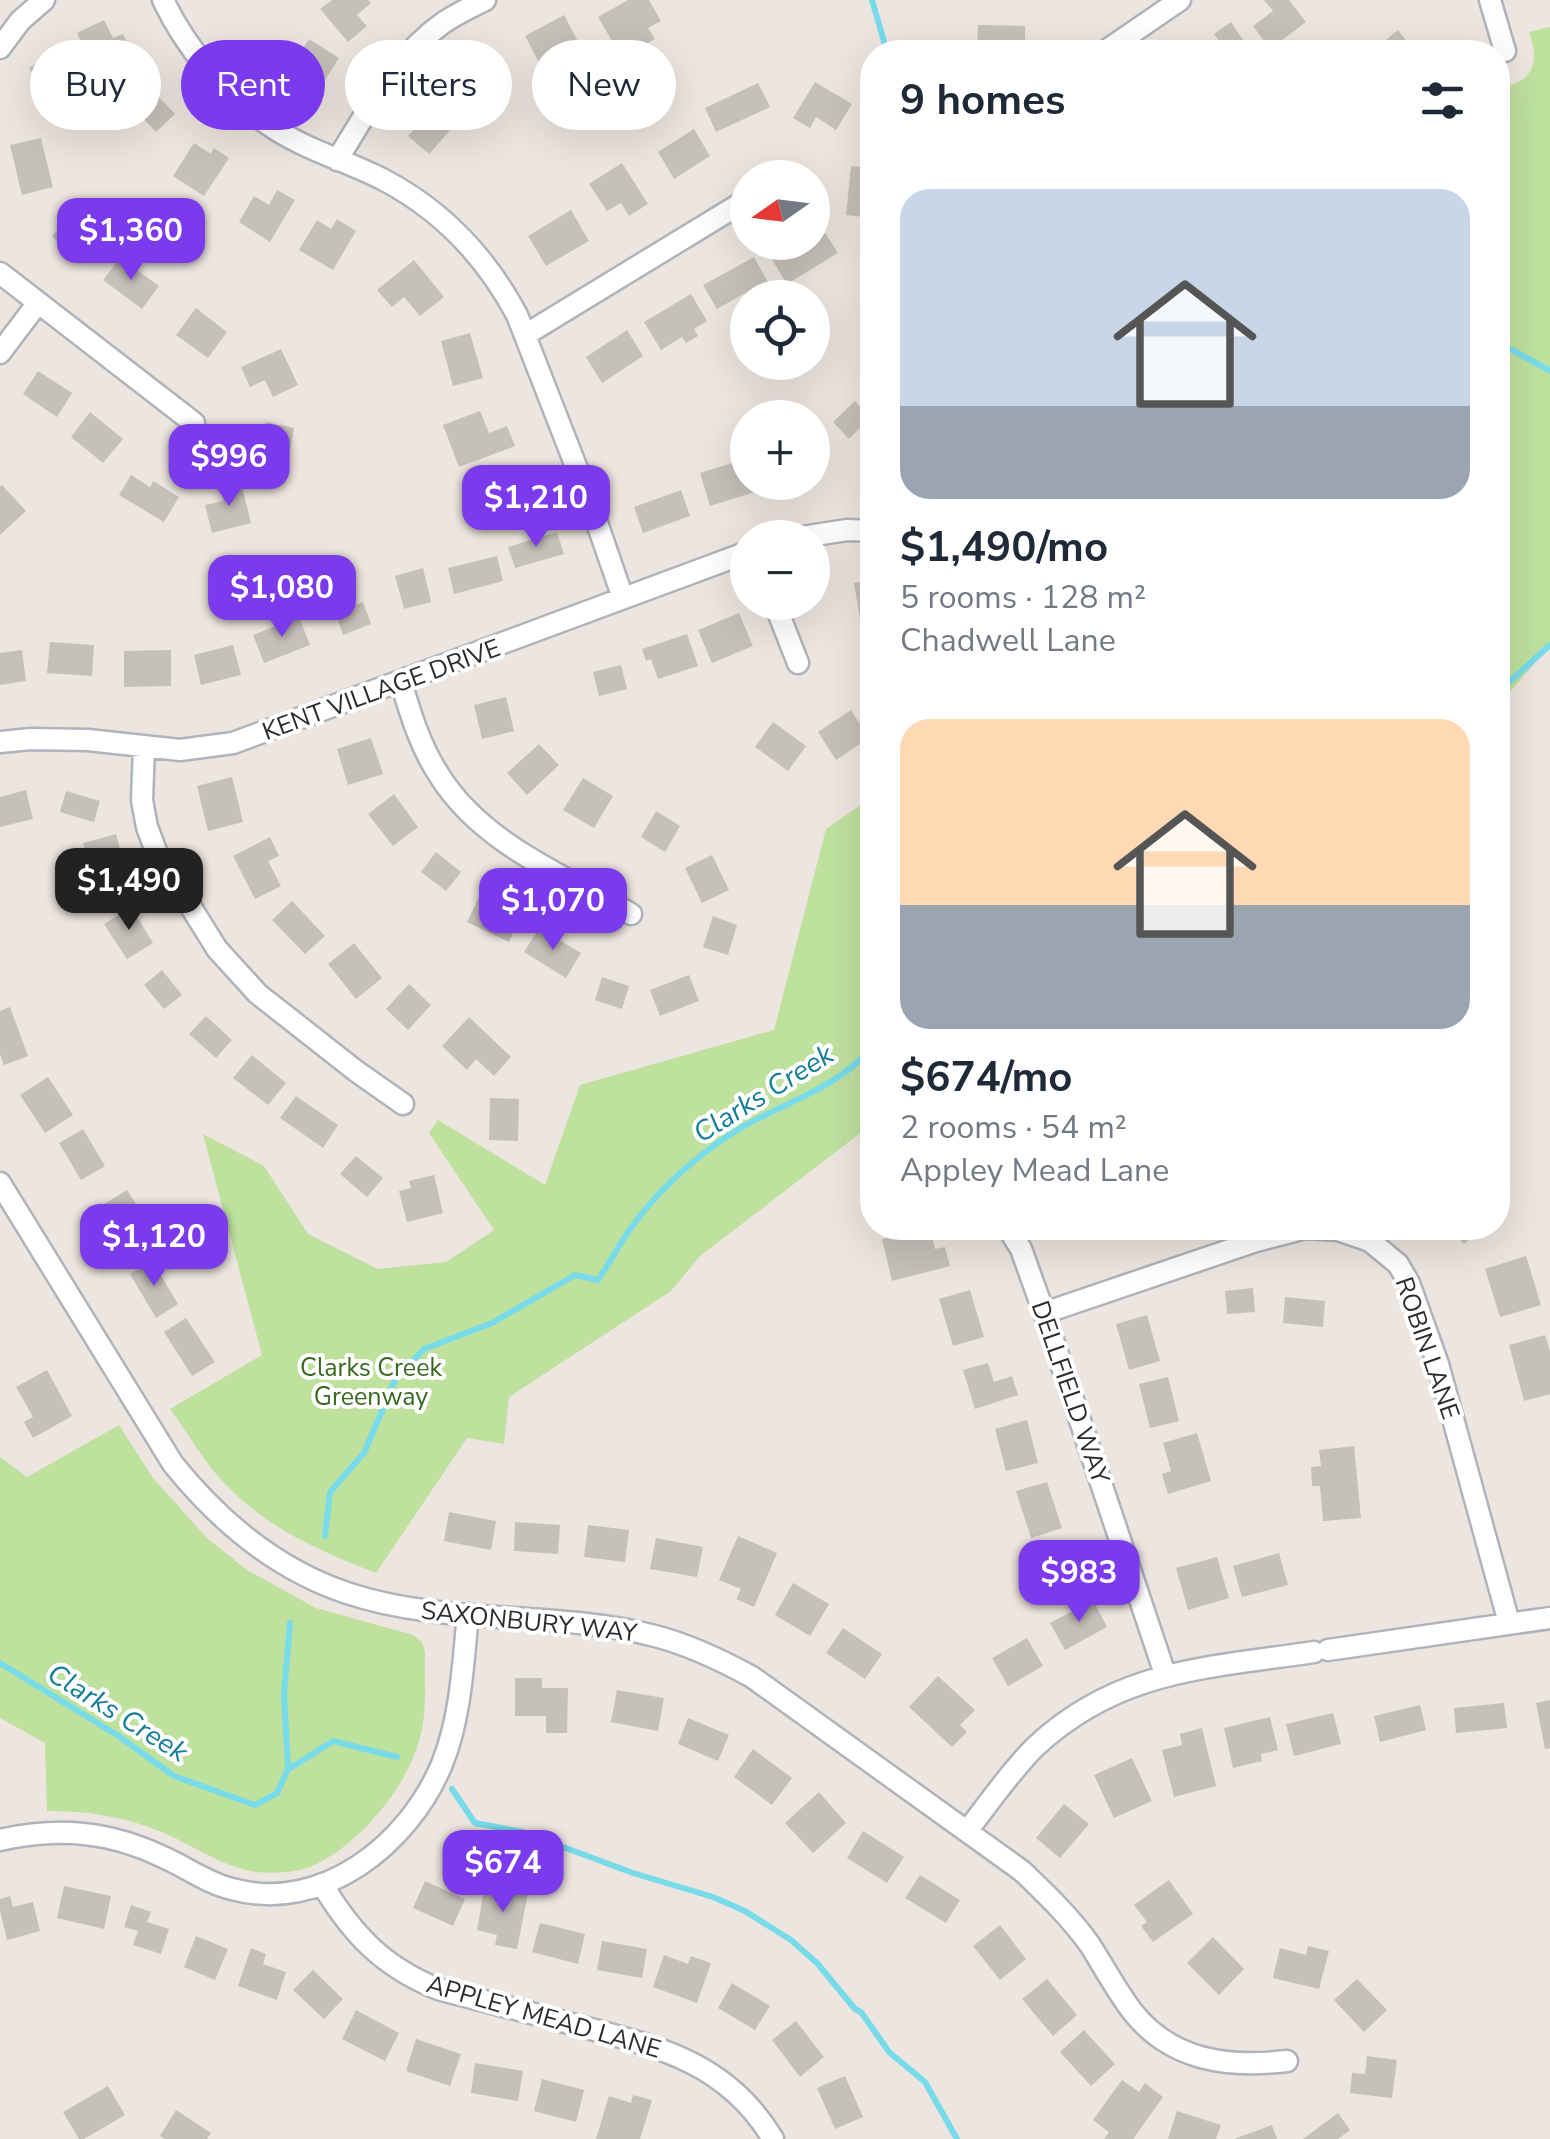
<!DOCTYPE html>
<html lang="en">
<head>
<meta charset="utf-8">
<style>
  :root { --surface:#fff; --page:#f2f2f3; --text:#1f2937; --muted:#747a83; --accent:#7c3aed }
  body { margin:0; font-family:"Nunito Sans",sans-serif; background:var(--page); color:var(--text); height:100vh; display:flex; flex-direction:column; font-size:38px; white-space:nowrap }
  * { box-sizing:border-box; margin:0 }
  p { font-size:32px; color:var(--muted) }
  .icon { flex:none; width:55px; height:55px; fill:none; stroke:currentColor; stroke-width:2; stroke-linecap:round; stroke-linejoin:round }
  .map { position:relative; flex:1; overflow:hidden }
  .panel { position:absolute; left:860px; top:40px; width:650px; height:1200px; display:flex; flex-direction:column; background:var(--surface); border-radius:40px; box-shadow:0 10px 40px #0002 }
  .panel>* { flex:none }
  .guide { position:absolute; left:30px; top:40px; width:680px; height:90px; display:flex; gap:20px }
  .needle { width:65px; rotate:256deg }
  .fabs { position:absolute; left:730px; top:160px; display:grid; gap:20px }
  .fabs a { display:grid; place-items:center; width:100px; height:100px; border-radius:50%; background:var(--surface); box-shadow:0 10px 40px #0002; font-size:50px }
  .price { position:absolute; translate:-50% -85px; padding:0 22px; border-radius:20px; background:var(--accent); color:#fff; font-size:32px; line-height:65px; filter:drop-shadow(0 2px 5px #0008) }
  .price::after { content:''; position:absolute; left:50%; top:60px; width:30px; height:22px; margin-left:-15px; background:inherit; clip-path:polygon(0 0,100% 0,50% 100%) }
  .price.on { background:#222; color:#fff }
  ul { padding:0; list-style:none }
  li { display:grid; align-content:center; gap:20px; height:530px; padding:0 40px }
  li span { display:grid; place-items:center; height:310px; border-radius:30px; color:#555 }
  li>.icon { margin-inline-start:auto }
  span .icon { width:180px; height:180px; fill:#fffc; stroke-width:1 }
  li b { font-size:42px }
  h2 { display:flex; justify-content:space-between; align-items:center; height:120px; padding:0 40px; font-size:42px }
  .tag { padding:0 35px; border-radius:45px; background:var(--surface); box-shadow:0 10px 40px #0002; font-size:35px; line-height:90px }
  .tag.on { background:var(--accent); color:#fff }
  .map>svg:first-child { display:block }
  .green { fill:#bee19e }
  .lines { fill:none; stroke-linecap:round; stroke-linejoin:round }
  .stream { stroke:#77dbea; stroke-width:6 }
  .building { fill:#c6c0ba }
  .street-casing { stroke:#afb3bc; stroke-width:25 }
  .street { stroke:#fff; stroke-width:20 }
  .labels { text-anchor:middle; stroke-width:8; stroke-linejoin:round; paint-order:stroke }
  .street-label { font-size:25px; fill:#2c2c2c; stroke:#fff }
  .park-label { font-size:25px; fill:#37681e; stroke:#fff }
  .water-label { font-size:28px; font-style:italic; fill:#137d9a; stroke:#fff }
</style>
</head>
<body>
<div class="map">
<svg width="1550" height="2139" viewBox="0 0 1550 2139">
  <rect width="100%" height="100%" fill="#ede5df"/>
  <path class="green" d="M1550 27V645L1498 706V86C1534 85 1540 61 1529 32Z
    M872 797V1124L700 1256 671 1291 509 1397 504 1444 467 1438 376 1573C318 1550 270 1530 225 1484 204 1462 188 1433 170 1409L262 1355 203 1134 264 1166 308 1234 378 1269 446 1262 494 1230 429 1133 438 1120 545 1185 580 1085 774 1030 826 829Z
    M119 1425 153 1478 207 1538 247 1570 316 1608 413 1635 422 1642 425 1652C424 1677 427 1705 422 1729 412 1782 361 1845 310 1867 297 1872 271 1874 257 1872 221 1867 192 1844 159 1831 122 1816 87 1811 47 1811L45 1743 0 1718V1457L27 1477Z"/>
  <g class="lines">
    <path class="stream" d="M872 0 887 52
      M1498 342 1550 371
      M1498 695 1507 684 1550 645
      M325 1536 330 1492 364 1453 396 1378 424 1349 492 1323 575 1275 598 1280C611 1261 622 1239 636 1221 663 1186 698 1155 734 1132 781 1103 837 1090 872 1047
      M0 1663 117 1735 174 1776 255 1805 277 1793 288 1769 284 1693 290 1623
      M289 1769 333 1741 397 1757
      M452 1789 475 1823 523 1832 633 1873 713 1897 745 1911 791 1940 817 1963 855 2009 861 2012 889 2052 925 2082 957 2139"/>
  </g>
  <path class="building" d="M332 0H368L371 3 357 15 367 26 348 42 320 9Z
    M628 0H649L661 21 648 28 655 39 622 58 598 17Z
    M1264 0H1289L1306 22 1270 49 1253 26 1273 11Z
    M564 15 582 49 543 70 525 36Z
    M104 20 113 38 123 34 134 56 96 74 77 33Z
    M1231 22 1251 52H1208L1221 44 1214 34Z
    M978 25 1025 26V49L1011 48 1010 52H977Z
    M1398 30 1415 52H1380L1376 48Z
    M309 39 339 58 311 102 281 83Z
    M493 51 510 73 480 96 463 75Z
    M49 55 64 78 44 91 29 68Z
    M139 76 175 114 156 132 120 94Z
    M815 82 852 104 836 130 816 117 810 128 793 118Z
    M758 83 770 107 716 132 705 108Z
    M441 99 461 118 429 154 408 136Z
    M694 129 710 156 674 179 658 152Z
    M41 138 53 187 22 195 10 145Z
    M194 143 211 154 214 148 229 158 204 196 173 176Z
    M622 163 648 204 629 216 621 203 607 211 589 184Z
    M851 166 872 168V218L846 215Z
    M277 190 295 200 270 242 239 222 254 196 269 205Z
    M571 210 589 241 546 266 528 236Z
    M71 217 97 242 77 262 52 236Z
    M337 219 356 231 333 270 299 250 317 220 331 229Z
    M825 233 838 253 787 284 771 258 796 242H812Z
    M754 257 770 286 749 298 745 293 717 309 703 285Z
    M120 258 159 286 142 309 103 280Z
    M414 260 444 297 420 316 404 297 392 307 377 290Z
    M691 294 707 321 694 329 698 336 686 343 682 337 661 350 644 322Z
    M196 308 227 332 208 358 176 335Z
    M627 330 643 356 602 383 586 357Z
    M470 333 483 378 453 386 441 341Z
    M281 349 298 385 273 397 265 380 250 387 241 367Z
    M38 371 72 393 57 417 23 394Z
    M855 401 870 418 849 439 833 422Z
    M480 411 489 433 507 426 515 446 459 467 443 425Z
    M90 412 123 439 103 463 71 437Z
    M266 422 294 428 285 474 257 469Z
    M745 459 748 482H752L755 492 710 506 700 473Z
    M131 475 150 487 153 481 179 497 164 522 119 495Z
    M241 482 251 523 212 533 205 505 224 501 221 486Z
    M2 485 26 511 0 535V487Z
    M681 490 690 516 643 533 634 507Z
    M557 532 564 554 515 568 508 547Z
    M497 556 503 581 454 594 448 568Z
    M423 568 431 602 404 609 395 576Z
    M872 580V629L862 631 854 583Z
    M363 602 371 624 343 635 335 612Z
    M739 613 753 646 712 663 698 630Z
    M299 617 310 645 264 663 253 635Z
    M687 634 698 666 658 679 651 659 646 661 642 649Z
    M50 642 94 645 92 676 47 673Z
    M233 645 241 675 201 685 194 655Z
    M22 650 26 681 0 685V653Z
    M171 650V686L124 687V651Z
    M621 665 627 689 599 696 593 672Z
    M506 697 514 731 482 739 474 705Z
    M851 710 869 738 836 760 818 732Z
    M773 722 806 746 788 771 755 747Z
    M371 738 383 774 348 785 337 749Z
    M539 744 559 765 527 795 507 773Z
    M232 777 243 822 208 831 197 786Z
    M583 778 613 796 594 828 563 810Z
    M26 790 33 819 0 827V797Z
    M66 791 100 801 94 822 60 812Z
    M394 794 418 827 393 846 368 814Z
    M656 811 680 826 665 852 641 837Z
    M116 834 122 856 89 865 83 843Z
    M270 837 279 856 268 861 281 886 255 899 233 856Z
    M436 852 461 872 446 891 421 872Z
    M712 855 729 890 702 903 685 868Z
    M482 891 523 910 509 942 467 922Z
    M292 901 325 936 305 954 272 920Z
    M131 907 153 943 127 959 104 924Z
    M713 916 737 925 728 955 703 947Z
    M539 928 581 953 566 978 524 952Z
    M354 943 382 978 356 999 328 964Z
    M162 970 182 995 164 1009 144 985Z
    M689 975 699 1001 660 1016 650 990Z
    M602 977 629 986 622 1009 595 1000Z
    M409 984 431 1005 408 1030 386 1009Z
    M10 1007 28 1056 4 1065 0 1054V1011Z
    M206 1016 232 1040 216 1058 189 1034Z
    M469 1017 511 1057 494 1076 476 1059 467 1070 442 1046Z
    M252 1055 286 1083 268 1105 233 1078Z
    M48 1077 73 1115 45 1133 20 1095Z
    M296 1096 338 1125 323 1148 280 1118Z
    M490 1098 519 1099 518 1141 489 1140Z
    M83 1129 105 1166 81 1180 59 1143Z
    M356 1156 383 1178 367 1197 340 1174Z
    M434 1175 443 1213 407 1222 399 1191 411 1188 409 1181Z
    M127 1190 151 1228 119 1248 96 1209Z
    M930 1228 935 1249 945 1247 950 1266 892 1281 882 1239Z
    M1450 1228H1484L1464 1244Z
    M1526 1256 1541 1305 1500 1317 1485 1269Z
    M152 1261 178 1304 156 1318 130 1274Z
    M1253 1288 1255 1312 1227 1314 1225 1291Z
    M970 1290 984 1337 953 1346 939 1299Z
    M1285 1297 1325 1301 1323 1327 1283 1323Z
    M1147 1315 1160 1361 1129 1370 1116 1324Z
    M186 1318 215 1362 192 1376 164 1332Z
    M1545 1335 1550 1352V1394L1524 1401 1509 1345Z
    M988 1363 994 1382 1012 1376 1018 1395 975 1409 963 1370Z
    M47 1370 72 1416 33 1438 24 1422 33 1417 16 1387Z
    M1168 1377 1179 1421 1150 1428 1139 1384Z
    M1027 1420 1038 1463 1006 1471 995 1429Z
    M1197 1433 1211 1481 1168 1494 1162 1474 1171 1471 1163 1443Z
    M1354 1446 1361 1518 1323 1521 1320 1486H1312L1311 1467 1321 1466 1319 1450Z
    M1047 1482 1062 1528 1031 1538 1016 1491Z
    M449 1512 496 1521 491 1550 444 1541Z
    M515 1522 560 1525 558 1554 514 1551Z
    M588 1525 629 1530 625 1562 584 1557Z
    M738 1536 777 1553 754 1607 736 1599 741 1589 719 1580Z
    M656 1538 703 1547 697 1577 650 1569Z
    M1279 1553 1288 1585 1242 1597 1233 1566Z
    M1217 1557 1229 1598 1188 1610 1176 1568Z
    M793 1583 829 1604 810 1636 775 1615Z
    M1093 1600 1107 1627 1065 1650 1050 1623Z
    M843 1628 882 1654 865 1679 826 1653Z
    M1027 1638 1043 1666 1008 1686 992 1658Z
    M938 1676 975 1710 960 1725 967 1732 952 1747 909 1707Z
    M515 1678H542V1688H568L567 1733H546V1716H515Z
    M617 1690 664 1698 658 1731 611 1722Z
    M1550 1700V1748L1545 1749 1536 1703Z
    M1504 1703 1507 1728 1456 1733 1454 1708Z
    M1420 1705 1426 1730 1380 1742 1374 1716Z
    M1333 1713 1341 1744 1294 1756 1286 1724Z
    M1270 1717 1278 1750 1261 1754 1262 1761 1233 1768 1224 1728Z
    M688 1718 729 1735 718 1761 678 1744Z
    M1202 1728 1216 1786 1174 1797 1162 1750 1182 1745 1180 1734Z
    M753 1749 792 1778 772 1805 734 1777Z
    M1132 1758 1152 1801 1114 1818 1094 1775Z
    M819 1792 846 1823 813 1853 785 1823Z
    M1064 1804 1089 1824 1060 1858 1036 1838Z
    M863 1831 904 1857 887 1883 847 1858Z
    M920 1875 960 1900 946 1923 905 1898Z
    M1169 1880 1193 1914 1153 1942 1141 1926 1147 1922 1134 1905Z
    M425 1881 465 1899 453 1926 413 1908Z
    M485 1884 528 1893 517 1949 495 1945 497 1935 477 1930Z
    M64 1886 111 1896 104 1929 57 1918Z
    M10 1896 13 1907 33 1902 40 1931 7 1940 0 1910V1899Z
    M131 1905 151 1912 147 1922 169 1929 161 1954 133 1945 138 1931 124 1927Z
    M540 1923 585 1934 578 1964 532 1952Z
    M1000 1925 1026 1959 1000 1980 973 1946Z
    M196 1936 228 1949 215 1980 184 1967Z
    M1213 1937 1244 1969 1219 1995 1187 1963Z
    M602 1941 647 1949 642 1978 597 1970Z
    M1308 1946 1329 1951 1319 1989 1273 1978 1280 1948 1306 1955Z
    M251 1948 266 1954 263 1964 286 1972 277 2000 238 1986Z
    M664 1955 688 1964 691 1956 711 1963 697 2003 653 1987Z
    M313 1970 343 1999 324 2019 293 1990Z
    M1047 1979 1077 2015 1053 2036 1022 1999Z
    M1357 1979 1387 2010 1364 2032 1334 2000Z
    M732 1983 770 2006 755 2030 718 2008Z
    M356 2010 399 2033 385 2061 342 2039Z
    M796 2021 824 2057 800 2077 772 2040Z
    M1084 2030 1115 2064 1091 2086 1060 2052Z
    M416 2039 461 2054 450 2086 406 2071Z
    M1367 2056 1397 2060 1392 2098 1350 2093 1352 2073 1365 2074Z
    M475 2063 523 2071 518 2101 471 2093Z
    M845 2076 863 2117 835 2129 817 2088Z
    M542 2079 584 2090 576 2122 534 2111Z
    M1122 2080 1139 2092 1145 2083 1163 2097 1133 2139H1104L1109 2132 1093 2120Z
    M108 2086 125 2115 84 2139H79L63 2112Z
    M633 2095 652 2100 640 2139H596L609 2096 631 2103Z
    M176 2110 211 2133 207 2139H165L160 2136Z
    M1177 2111 1221 2125 1216 2139H1168Z
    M1338 2113 1350 2130 1338 2139H1303Z
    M1272 2125 1277 2139H1234Z"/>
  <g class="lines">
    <g class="street-casing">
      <path id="street" d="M163 0C186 48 223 92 266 123 302 149 345 160 384 180 443 211 486 257 517 315L588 497 623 598
        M1490 0 1505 51
        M0 48 20 21 44 0
        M1107 50 1180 0
        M337 160C368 111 395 57 443 23 456 14 471 7 485 0
        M0 273 194 423
        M525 335 748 199
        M0 353 37 304
        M796 538 847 530 872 531
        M774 602 798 663
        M401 682C411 715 420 746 439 775 481 843 564 876 631 914
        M0 742 31 739 88 740 180 750 233 743 748 552
        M144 747 142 800 147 827 156 851 217 949 258 994 356 1071 403 1104
        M0 1183 173 1464C219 1521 275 1569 347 1593 445 1626 555 1610 655 1636 690 1645 721 1660 752 1677L1022 1871C1046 1894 1071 1918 1090 1945 1104 1967 1116 1990 1132 2011 1171 2061 1228 2068 1287 2061
        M1008 1228 1021 1249 1044 1313 1165 1674
        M1044 1313 1256 1241 1306 1228 1338 1230 1370 1241 1398 1264 1409 1283 1438 1364 1509 1623
        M1328 1650 1550 1618
        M967 1831C989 1803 1010 1772 1035 1747 1118 1669 1208 1668 1314 1652
        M0 1840C58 1827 109 1831 163 1857 186 1867 207 1883 232 1889 322 1914 409 1844 442 1764 461 1717 463 1664 468 1614
        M322 1884C352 1934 383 1967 438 1989 483 2001 528 2012 572 2024 654 2046 726 2060 773 2139"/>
    </g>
    <use href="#street" class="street"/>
  </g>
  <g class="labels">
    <g class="street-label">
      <text transform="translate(381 689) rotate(-20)" y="9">KENT VILLAGE DRIVE</text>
      <text transform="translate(1428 1348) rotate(71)" y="9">ROBIN LANE</text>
      <text transform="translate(1071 1392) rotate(71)" y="9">DELLFIELD WAY</text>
      <text transform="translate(529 1621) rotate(6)" y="9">SAXONBURY WAY</text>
      <text transform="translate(544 2016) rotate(16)" y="9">APPLEY MEAD LANE</text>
    </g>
    <g class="park-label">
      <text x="371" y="1376">Clarks Creek<tspan x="371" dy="29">Greenway</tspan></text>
    </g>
    <g class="water-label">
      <text transform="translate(763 1093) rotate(-32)" y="10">Clarks Creek</text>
      <text transform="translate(118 1712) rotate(32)" y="10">Clarks Creek</text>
    </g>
  </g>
</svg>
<div class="fabs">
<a><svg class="needle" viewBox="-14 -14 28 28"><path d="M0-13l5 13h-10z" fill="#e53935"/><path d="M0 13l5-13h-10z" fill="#747a83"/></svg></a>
<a><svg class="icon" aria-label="locate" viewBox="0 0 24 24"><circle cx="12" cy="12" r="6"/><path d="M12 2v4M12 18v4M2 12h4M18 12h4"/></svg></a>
<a>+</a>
<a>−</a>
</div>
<b class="price" style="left:131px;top:283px">$1,360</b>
<b class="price" style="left:229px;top:509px">$996</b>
<b class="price" style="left:536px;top:550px">$1,210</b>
<b class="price" style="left:282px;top:640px">$1,080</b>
<b class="price on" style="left:129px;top:933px">$1,490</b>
<b class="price" style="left:553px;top:953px">$1,070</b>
<b class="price" style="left:154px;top:1289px">$1,120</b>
<b class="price" style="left:1079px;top:1625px">$983</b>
<b class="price" style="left:503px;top:1915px">$674</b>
<div class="guide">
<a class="tag">Buy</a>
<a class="tag on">Rent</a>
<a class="tag">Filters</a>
<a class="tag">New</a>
</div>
<section class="panel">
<h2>9 homes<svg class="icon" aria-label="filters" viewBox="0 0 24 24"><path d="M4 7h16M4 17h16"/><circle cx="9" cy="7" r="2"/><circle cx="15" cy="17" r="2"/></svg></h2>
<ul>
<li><span style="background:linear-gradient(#c9d6e8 70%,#9aa5b1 0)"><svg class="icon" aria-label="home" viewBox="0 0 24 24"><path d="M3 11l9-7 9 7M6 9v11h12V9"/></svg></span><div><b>$1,490/mo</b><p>5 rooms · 128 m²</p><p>Chadwell Lane</p></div></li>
<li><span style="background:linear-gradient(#ffd9b3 60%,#9aa5b1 0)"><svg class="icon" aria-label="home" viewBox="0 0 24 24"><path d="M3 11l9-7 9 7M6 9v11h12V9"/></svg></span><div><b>$674/mo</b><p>2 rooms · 54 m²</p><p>Appley Mead Lane</p></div></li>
</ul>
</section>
</div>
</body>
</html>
